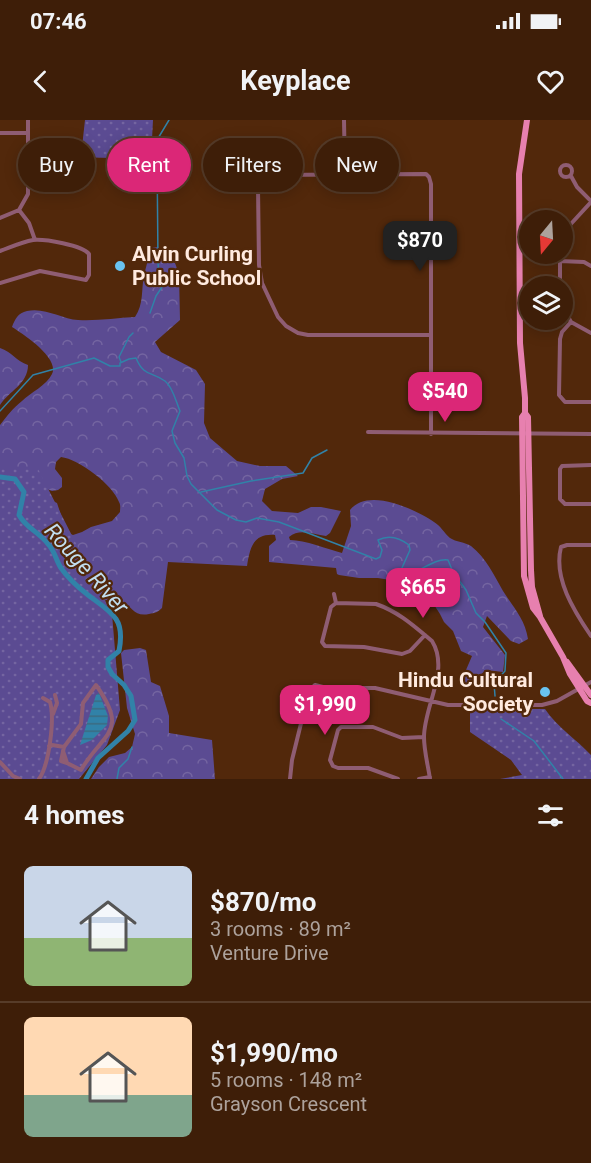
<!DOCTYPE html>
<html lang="en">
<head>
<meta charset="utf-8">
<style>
  :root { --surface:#3e1e08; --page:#492b16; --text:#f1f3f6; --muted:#ada29c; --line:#573c29; --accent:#db2777 }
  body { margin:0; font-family:Roboto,sans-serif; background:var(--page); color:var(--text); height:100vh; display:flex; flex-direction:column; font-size:22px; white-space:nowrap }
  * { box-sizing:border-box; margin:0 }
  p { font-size:20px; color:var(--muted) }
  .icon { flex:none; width:33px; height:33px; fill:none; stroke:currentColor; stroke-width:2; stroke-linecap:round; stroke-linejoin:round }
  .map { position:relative; height:659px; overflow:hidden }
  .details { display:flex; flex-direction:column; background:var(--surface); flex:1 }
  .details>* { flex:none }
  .hud { position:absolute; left:18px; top:18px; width:555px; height:54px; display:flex; gap:12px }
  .needle { width:39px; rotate:198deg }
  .tools { position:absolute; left:519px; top:90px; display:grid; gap:12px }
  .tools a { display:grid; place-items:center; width:54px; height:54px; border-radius:50%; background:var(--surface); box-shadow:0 3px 15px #0003,0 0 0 2px var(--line); font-size:30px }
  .price { position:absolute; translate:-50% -51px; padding:0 14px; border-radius:12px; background:var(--accent); color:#fff; font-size:20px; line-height:39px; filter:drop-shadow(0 2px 3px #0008) }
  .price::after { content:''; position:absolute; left:50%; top:36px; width:18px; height:14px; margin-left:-9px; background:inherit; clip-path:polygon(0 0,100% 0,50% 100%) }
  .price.selected { background:#222; color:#fff }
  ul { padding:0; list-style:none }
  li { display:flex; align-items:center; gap:18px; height:150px; padding:0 24px }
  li+li { border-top:2px solid var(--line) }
  li span { display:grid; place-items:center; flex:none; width:168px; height:120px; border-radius:9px; color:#555 }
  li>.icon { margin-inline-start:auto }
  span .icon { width:72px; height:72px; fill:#fffc; stroke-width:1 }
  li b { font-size:26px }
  h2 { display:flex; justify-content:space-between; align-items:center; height:72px; padding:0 24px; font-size:26px }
  .pill { padding:0 21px; border-radius:27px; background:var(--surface); box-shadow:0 3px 15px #0003,0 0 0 2px var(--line); font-size:21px; line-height:54px }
  .pill.selected { background:var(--accent); color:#fff }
  .status { display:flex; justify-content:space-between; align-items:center; height:42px; padding:0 30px; background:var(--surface); direction:ltr }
  .status svg { height:16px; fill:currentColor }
  header { display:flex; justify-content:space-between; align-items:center; height:78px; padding:0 24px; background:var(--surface); font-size:27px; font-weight:700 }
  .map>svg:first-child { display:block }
  .forest { fill:url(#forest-crowns) }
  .park { fill:url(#park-dots) }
  .water { fill:url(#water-rules) }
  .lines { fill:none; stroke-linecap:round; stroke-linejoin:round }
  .stream { stroke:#3182a8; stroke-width:1.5 }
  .river { stroke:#3182a8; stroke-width:5 }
  .minor { stroke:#8f5d73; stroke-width:4 }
  .major { stroke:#e780af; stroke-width:6 }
  .poi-dot { fill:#69c3f1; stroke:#52280b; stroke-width:2 }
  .labels { text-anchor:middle; stroke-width:4.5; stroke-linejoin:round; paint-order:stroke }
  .poi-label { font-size:21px; font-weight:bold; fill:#ffeadf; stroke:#52280b; text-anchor:start }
  .water-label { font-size:22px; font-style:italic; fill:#c1deef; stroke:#52280b }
</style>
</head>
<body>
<div class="status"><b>07:46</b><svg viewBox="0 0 49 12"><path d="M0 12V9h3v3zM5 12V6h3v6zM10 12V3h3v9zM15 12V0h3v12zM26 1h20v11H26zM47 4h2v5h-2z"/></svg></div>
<header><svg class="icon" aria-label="back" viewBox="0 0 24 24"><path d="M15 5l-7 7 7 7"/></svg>Keyplace<svg class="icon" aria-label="heart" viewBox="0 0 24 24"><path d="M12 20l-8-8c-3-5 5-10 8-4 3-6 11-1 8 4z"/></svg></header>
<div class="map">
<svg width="591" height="659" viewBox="0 0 591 659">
  <defs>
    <pattern id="forest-crowns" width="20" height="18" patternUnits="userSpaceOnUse" patternTransform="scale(1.5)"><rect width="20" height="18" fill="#5b4b92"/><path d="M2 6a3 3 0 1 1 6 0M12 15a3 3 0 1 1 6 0" fill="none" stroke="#7465a1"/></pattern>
    <pattern id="park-dots" width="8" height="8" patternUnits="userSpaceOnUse" patternTransform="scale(1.5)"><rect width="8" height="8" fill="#5b4b92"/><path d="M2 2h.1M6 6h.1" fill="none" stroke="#7465a1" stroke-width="1.8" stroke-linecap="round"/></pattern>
    <pattern id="water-rules" width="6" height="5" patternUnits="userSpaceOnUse" patternTransform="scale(1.5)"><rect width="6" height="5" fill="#3182a8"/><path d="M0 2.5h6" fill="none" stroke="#3c6a80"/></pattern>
  </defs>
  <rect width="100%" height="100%" fill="#52280b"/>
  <path class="forest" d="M158 127 164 136 175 143 179 154 180 200 155 222 161 232 196 250 205 264 204 303 210 318 237 341 260 346H286L298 356 282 359 265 369 262 381 272 391 298 393 311 387H321L341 391 330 413 326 416C313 414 299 408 289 417L290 420C305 420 327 429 342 433L351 406 350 390C368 367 415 389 434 402 441 406 444 413 450 418 456 422 465 422 471 426 486 438 494 455 503 471 513 487 525 499 528 519L519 524 511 521 487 496 483 507 505 535 503 552 486 550 473 561 466 564 463 557 472 536 461 531 453 511 444 502 440 494 421 465 378 458H359L339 455 337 454 336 448 269 442V426L276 420 275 415C253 413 250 428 247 446L168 442 162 488C158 492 155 493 149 494 134 497 133 487 121 481 112 477 102 481 93 484L46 378 57 383 65 407 68 413 73 415 82 412 91 407 112 401 120 392C120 389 121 385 119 382 113 365 79 339 61 337L56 342 55 349 62 358V367L58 370 52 371 0 351V305C7 296 13 288 22 281 30 273 47 265 52 254 60 238 23 214 12 207 15 199 18 193 27 191 45 187 62 199 78 200 98 201 116 198 135 197 144 184 141 170 144 156 146 146 149 137 151 128Z
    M0 228C12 232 16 241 28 245 28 264 9 271 0 285Z
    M140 528 146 530 151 562 160 566 169 596V613L212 620 215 659H91L99 647 109 637 125 633 132 627 135 614 127 588 121 533 124 530Z"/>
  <path class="park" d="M85 0H153L151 39 33 36V27H82Z
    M0 347H37L112 494 120 590 107 625 79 659H0Z
    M470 589H545C557 607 576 619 591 635V659H500L522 655 511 640 470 612Z"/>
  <path class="water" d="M99 573 108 596 107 605 92 620 80 625 96 575Z"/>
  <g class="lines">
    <path class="stream" d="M150 193 156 176 162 167 159 156 158 142 157 32V20L169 0
      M121 242 119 237 129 217 133 213
      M0 291 33 255 94 238 110 246H120V243L129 239 136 238C144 257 151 251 165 261 173 267 176 282 180 291L172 311 175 323 184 338 187 356 191 364 217 390 236 400 246 402 257 398 279 402 376 439 380 437 382 430 378 420C390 414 400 418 409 425L410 430 401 450 405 455C420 453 433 438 448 440L453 452 466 470 476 493 485 502 506 533 505 551 494 563 495 576
      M201 372 251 361 303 353 312 338 327 330
      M501 599 534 621 563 659
      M117 659 119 648 128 639 132 627"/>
    <path class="river" d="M0 357 15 359 24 372 19 395C26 408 39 412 48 424 55 431 56 441 61 448 68 458 79 468 88 475 97 482 109 489 116 499 122 508 121 521 119 531L108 540V547L112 554 124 565 131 576 135 600 128 611 98 638 86 659"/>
    <path class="minor" d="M344 0 345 55
      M0 13H28
      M560 51a6 6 0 1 1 12 0a6 6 0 1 1-12 0Z
      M571 56 577 67 591 81
      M19 90 29 103 35 120
      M0 98 19 90 28 74V0
      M562 119 569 106 591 82
      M0 131C11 127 22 122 33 120 45 119 82 125 89 134V155L86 160 40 151 0 163
      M560 134V166
      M560 141 584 142 591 146
      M562 186 571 202 591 213
      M571 202 562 212 560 219 559 275 565 282H591
      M368 312 591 314
      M431 314V64L429 57 426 54 268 55 263 57 258 67 259 145 262 163 278 197 286 206 298 213 308 215H431
      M591 345 562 346 560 349V379L565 384H591
      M591 425H567L561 427C553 458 574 491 591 516
      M334 474 336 483 331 487 322 522 325 526 364 527 402 534 410 531 425 515
      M336 483 376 484C399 492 414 506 432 521 450 550 424 586 424 617 424 631 428 645 430 659
      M53 594 57 583 55 575
      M49 626 52 625 64 627
      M63 631 67 643 61 641 64 627 81 604 83 583 96 565C130 613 103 612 81 650L67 643
      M0 642 13 656 20 659
      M39 659C49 645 55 599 50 582L43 578
      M290 659 292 640 309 571 315 565 327 568H375L448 585H542L557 581 591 562
      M398 659 368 648H338L333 646 330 640 338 610 341 607H373L402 618 424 617
      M419 659 430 657"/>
    <path class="major" d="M527 0 519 54 520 223 525 278V293L522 297 524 456 533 488 540 497 563 537 570 554 587 581 591 583
      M525 293 528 297 531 450 532 467 540 496
      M567 542 591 575"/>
  </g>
  <g class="poi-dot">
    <circle cx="120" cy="146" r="6"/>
    <circle cx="545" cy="572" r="6"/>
  </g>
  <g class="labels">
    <g class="poi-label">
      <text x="132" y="141">Alvin Curling<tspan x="132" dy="24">Public School</tspan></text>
      <text x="533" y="567" text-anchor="end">Hindu Cultural<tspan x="533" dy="24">Society</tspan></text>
    </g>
    <g class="water-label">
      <text transform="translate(87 448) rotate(48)" y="8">Rouge River</text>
    </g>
  </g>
</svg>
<div class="tools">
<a><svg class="needle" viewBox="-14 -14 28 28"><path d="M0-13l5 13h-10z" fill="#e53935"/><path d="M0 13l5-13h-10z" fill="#ada29c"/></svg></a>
<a><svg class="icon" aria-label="layers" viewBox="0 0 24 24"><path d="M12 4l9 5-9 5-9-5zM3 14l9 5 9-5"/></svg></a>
</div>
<b class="price selected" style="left:420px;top:152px">$870</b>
<b class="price" style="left:445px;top:303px">$540</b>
<b class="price" style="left:423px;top:499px">$665</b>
<b class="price" style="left:325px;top:616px">$1,990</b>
<div class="hud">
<a class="pill">Buy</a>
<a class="pill selected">Rent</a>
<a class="pill">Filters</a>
<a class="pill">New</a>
</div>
</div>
<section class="details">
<h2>4 homes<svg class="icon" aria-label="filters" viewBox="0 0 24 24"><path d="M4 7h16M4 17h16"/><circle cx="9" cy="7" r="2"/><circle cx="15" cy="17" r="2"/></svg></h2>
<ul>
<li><span style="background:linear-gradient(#c9d6e8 60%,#8fb573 0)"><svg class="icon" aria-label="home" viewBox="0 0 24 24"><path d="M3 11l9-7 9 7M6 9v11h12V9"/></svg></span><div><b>$870/mo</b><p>3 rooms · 89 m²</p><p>Venture Drive</p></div></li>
<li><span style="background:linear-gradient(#ffd9b3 65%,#7fa58c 0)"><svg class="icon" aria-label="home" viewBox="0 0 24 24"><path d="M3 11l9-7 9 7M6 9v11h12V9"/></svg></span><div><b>$1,990/mo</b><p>5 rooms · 148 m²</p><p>Grayson Crescent</p></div></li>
</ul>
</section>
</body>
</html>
